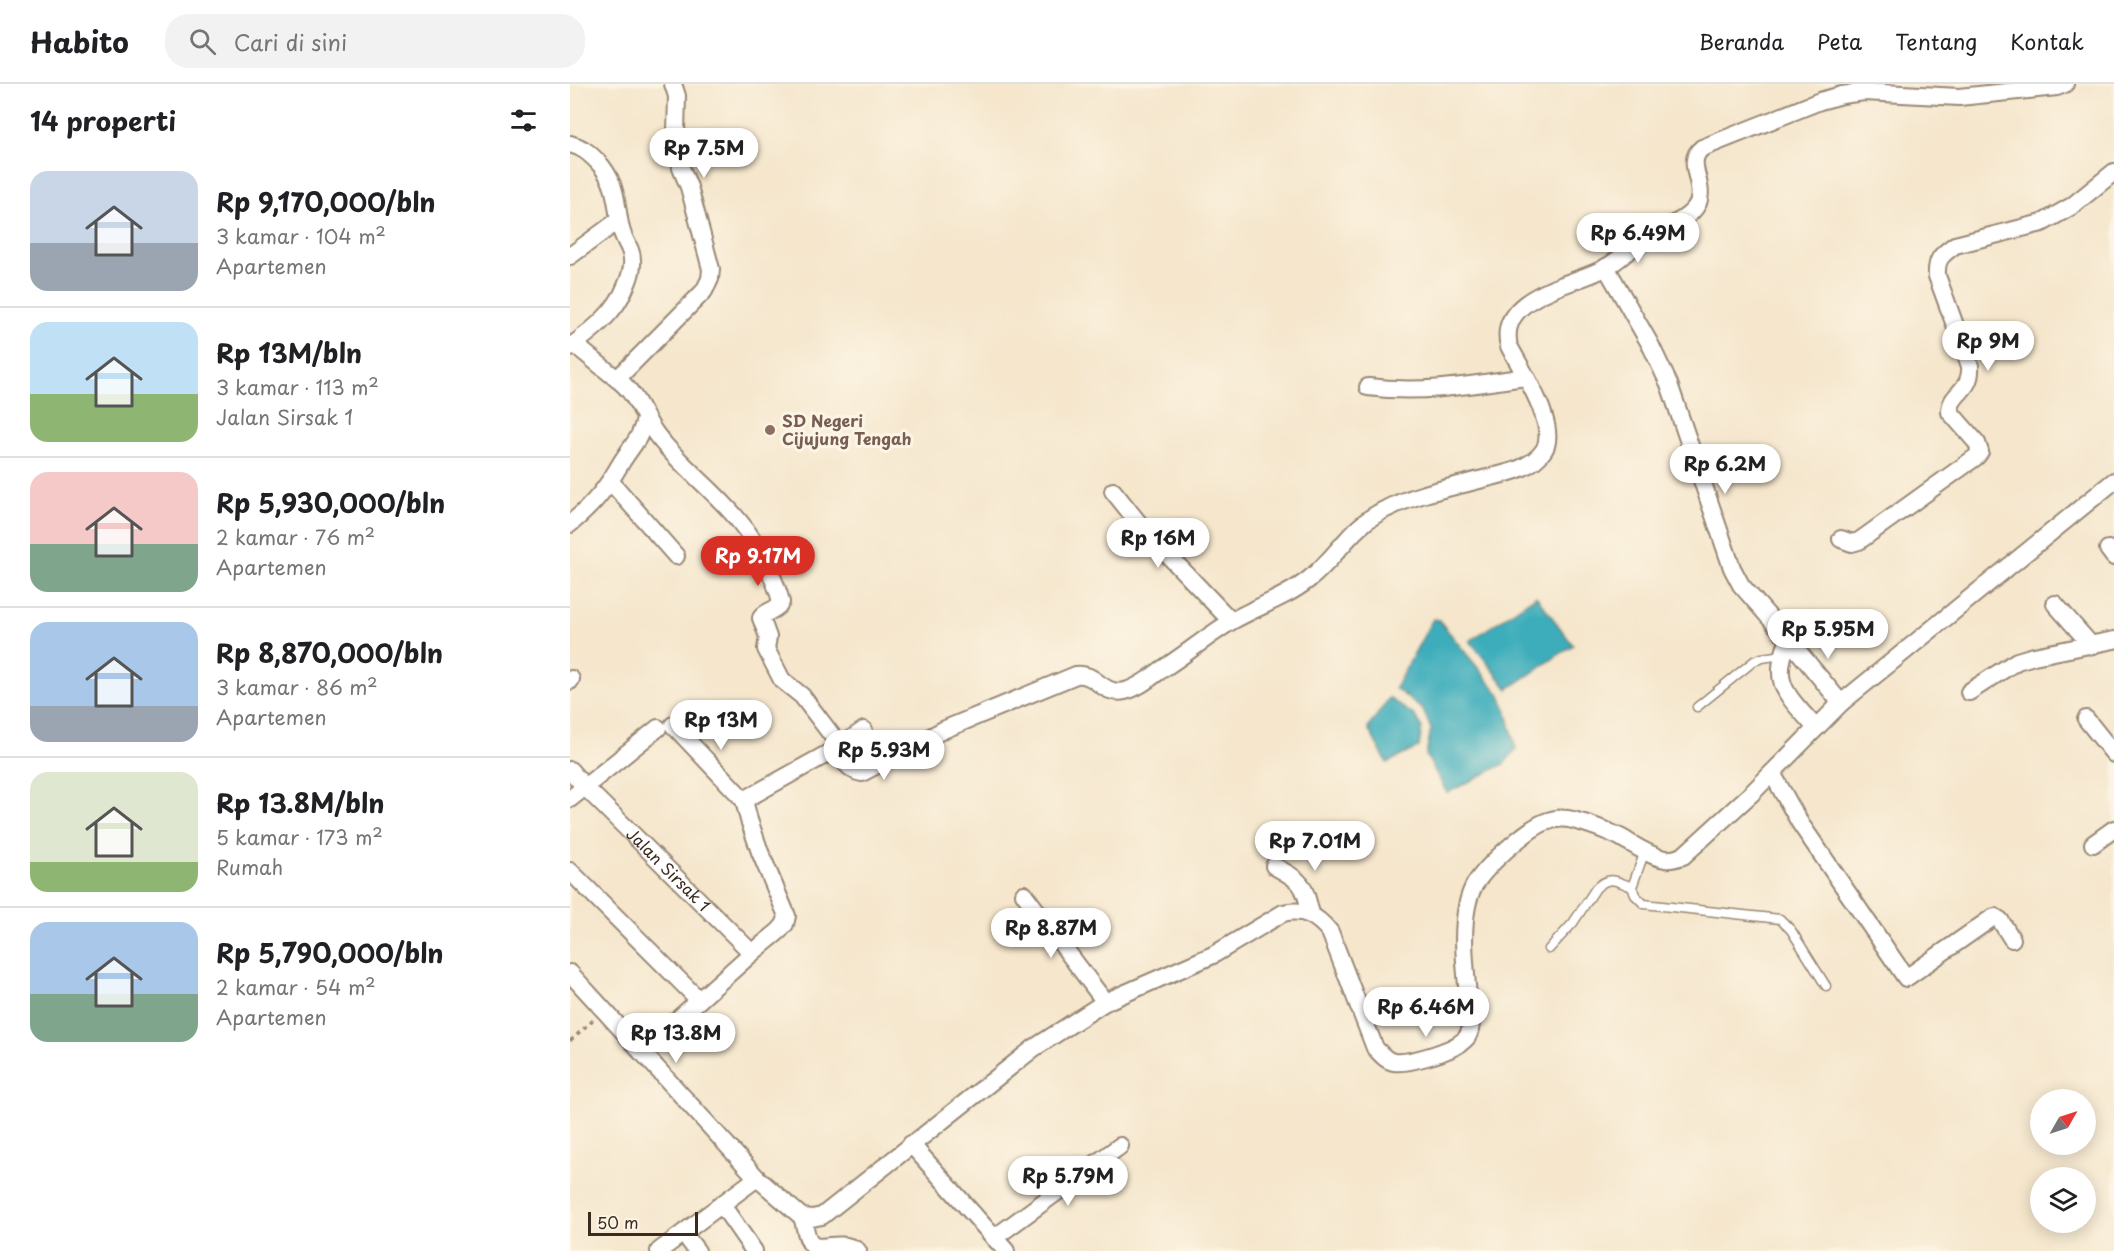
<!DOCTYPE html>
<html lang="id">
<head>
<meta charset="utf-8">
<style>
  :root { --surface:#fff; --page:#f2f2f2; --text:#202124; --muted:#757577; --line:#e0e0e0; --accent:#d93025 }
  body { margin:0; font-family:"Playpen Sans",sans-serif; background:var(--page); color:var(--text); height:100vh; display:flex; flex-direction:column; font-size:22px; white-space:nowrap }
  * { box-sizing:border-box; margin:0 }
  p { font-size:20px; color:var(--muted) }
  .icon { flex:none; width:33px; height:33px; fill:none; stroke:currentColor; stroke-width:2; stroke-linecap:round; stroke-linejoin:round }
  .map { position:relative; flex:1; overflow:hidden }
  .panel { display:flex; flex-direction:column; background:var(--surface); width:570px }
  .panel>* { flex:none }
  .needle { width:39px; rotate:51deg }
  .controls { position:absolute; left:1460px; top:1005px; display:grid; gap:12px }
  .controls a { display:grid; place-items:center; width:66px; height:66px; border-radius:50%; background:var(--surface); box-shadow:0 3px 15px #0003; font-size:30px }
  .scale { position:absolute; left:18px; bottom:15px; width:110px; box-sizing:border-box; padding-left:6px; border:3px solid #3b2a1e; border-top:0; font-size:16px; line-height:21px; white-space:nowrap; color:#3b2a1e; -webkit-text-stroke:4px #fcf5e5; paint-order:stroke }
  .price { position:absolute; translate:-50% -51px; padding:0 14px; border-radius:21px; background:#fff; color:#222; font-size:20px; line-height:39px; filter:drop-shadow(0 2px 3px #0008) }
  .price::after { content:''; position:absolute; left:50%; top:36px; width:18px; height:14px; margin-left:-9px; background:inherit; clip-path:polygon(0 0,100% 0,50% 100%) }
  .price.active { background:var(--accent); color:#fff }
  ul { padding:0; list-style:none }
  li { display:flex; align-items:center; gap:18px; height:150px; padding:0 30px }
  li+li { border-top:2px solid var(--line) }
  li span { display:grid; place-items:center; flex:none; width:168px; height:120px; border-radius:18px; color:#555 }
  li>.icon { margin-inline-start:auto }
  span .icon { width:72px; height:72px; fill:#fffc; stroke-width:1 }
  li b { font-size:26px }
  h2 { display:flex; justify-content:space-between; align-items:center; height:72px; padding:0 30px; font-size:26px }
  header { display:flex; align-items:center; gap:36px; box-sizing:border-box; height:84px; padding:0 30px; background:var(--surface); border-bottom:2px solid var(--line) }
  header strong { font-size:28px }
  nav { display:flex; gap:33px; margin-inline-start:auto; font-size:21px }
  .search { width:420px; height:54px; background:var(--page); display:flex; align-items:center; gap:15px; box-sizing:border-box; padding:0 21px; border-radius:24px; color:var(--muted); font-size:22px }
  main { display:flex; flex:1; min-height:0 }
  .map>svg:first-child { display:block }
  .water { fill:#3eadbb; stroke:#3c6c6c; stroke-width:1.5 }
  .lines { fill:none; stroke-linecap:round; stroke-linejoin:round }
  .service-casing { stroke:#988875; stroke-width:11 }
  .minor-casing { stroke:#988875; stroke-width:20 }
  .path { stroke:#988875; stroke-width:3; stroke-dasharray:4.5 4.5; stroke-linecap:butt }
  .service { stroke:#fff; stroke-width:8 }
  .minor { stroke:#fff; stroke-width:16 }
  .education-dot { fill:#8d6e63; stroke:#fcf5e5; stroke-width:2 }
  .labels { text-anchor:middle; stroke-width:6; stroke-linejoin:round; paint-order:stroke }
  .education-label { font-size:16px; font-weight:bold; fill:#785e54; stroke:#fcf5e5; text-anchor:start }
  .street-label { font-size:16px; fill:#3b2a1e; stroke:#fcf5e5 }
</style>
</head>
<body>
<header>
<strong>Habito</strong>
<div class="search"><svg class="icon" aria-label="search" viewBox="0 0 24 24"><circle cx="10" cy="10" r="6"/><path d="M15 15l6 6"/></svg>Cari di sini</div>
<nav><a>Beranda</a><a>Peta</a><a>Tentang</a><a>Kontak</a></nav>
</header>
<main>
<section class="panel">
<h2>14 properti<svg class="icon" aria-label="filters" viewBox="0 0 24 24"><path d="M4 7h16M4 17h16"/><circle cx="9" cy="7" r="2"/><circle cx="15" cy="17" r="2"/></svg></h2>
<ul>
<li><span style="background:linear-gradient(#c9d6e8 60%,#9aa5b1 0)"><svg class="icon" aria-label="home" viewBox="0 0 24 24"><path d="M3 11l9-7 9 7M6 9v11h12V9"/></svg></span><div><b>Rp 9,170,000/bln</b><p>3 kamar · 104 m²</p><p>Apartemen</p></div></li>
<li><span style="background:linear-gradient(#bfe0f5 60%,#8fb573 0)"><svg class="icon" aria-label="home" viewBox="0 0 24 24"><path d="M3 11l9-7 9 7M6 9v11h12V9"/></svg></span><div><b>Rp 13M/bln</b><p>3 kamar · 113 m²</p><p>Jalan Sirsak 1</p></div></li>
<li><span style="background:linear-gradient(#f6c9c9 60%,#7fa58c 0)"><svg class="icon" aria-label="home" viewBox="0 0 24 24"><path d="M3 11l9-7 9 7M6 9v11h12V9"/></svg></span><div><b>Rp 5,930,000/bln</b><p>2 kamar · 76 m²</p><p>Apartemen</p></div></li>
<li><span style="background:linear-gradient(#a9c7e8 70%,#9aa5b1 0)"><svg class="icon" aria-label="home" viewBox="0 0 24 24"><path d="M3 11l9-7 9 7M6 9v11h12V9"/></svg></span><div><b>Rp 8,870,000/bln</b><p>3 kamar · 86 m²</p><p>Apartemen</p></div></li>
<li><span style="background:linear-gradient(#dfe7d0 75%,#8fb573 0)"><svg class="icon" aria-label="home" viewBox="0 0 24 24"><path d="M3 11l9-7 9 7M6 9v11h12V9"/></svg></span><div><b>Rp 13.8M/bln</b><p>5 kamar · 173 m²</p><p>Rumah</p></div></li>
<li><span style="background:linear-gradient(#a9c7e8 60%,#7fa58c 0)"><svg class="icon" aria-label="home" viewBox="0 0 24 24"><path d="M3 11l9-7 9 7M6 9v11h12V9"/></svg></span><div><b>Rp 5,790,000/bln</b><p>2 kamar · 54 m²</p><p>Apartemen</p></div></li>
</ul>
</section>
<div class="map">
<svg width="1544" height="1167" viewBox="0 0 1544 1167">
  <rect width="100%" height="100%" fill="#fcf5e5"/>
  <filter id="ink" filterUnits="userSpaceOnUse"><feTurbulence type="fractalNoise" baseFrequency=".0167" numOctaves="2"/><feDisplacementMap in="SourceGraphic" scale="12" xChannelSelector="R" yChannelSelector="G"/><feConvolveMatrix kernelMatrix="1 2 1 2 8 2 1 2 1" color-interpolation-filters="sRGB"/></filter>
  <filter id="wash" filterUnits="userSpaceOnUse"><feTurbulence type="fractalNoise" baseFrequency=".008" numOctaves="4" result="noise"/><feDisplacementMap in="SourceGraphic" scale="24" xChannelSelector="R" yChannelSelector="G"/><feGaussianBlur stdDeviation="1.35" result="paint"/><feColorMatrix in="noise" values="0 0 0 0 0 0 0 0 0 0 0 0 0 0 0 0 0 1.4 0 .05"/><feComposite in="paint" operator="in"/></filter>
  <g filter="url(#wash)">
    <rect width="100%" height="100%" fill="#f5e6cc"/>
    <path class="water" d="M966 512 1003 561 938 605 900 557Z
      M863 535 869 536 929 610 936 625 946 665 934 680 877 709 856 671 861 645 853 626 825 604Z
      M819 614 845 632 852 644 849 663 817 679 798 644Z"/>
  </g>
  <g filter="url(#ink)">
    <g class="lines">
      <g class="service-casing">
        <path id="service" d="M1127 623 1184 577 1192 574 1212 571
          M1075 767 1062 803 1065 811 1074 820 1210 835 1221 846 1256 902
          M979 865 1003 839 1026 804C1040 791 1046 797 1062 803"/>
      </g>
      <g class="minor-casing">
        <g id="minor">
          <path d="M103 0 107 12 106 47 111 84 119 103 141 185 140 195 134 207 47 295C68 310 73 335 89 354 113 384 145 407 169 437 180 450 188 464 196 479 202 492 208 504 211 518 207 527 196 526 191 534L198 553 196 565 212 596 232 612 270 662"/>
          <path d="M0 60C12 63 18 68 27 77 48 99 45 118 51 145 53 153 57 159 60 166 65 178 61 191 56 202 46 228 22 247 0 263"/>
          <path d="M0 172 49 136"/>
          <path d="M1036 183 1080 260 1099 300 1162 484 1171 501 1219 556C1199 599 1218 612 1246 644"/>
          <path d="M4 260 47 295"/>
          <path d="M798 303C852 310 902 301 955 293"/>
          <path d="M41 398 106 472"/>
          <path d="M543 407 575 447 661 537"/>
          <path d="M0 440C23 421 36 405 51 379 62 361 70 356 75 335"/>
          <path d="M1271 455 1282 459 1289 457 1406 373 1410 368 1407 359 1380 328C1380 308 1402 308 1400 282L1367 192C1366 175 1371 171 1385 161L1472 139 1502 122 1544 88"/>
          <path d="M1538 465 1544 473"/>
          <path d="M1485 520 1522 562"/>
          <path d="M1219 556 1271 619"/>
          <path d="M0 597 1 595"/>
          <path d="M1399 608 1447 577 1464 572 1544 556"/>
          <path d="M1516 635 1544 670"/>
          <path d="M264 666C272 674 280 688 292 689L373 646 506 591C526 588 532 612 555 607 568 604 580 594 591 586 615 571 637 552 662 537 686 523 715 514 738 496 769 472 779 442 818 424 846 410 879 404 909 396 931 390 960 387 974 366 989 342 951 285 939 262 926 212 1004 201 1035 184 1051 175 1064 161 1080 151 1096 142 1119 137 1128 119 1136 100 1114 78 1132 64L1250 17 1272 11 1294 8 1389 13 1487 3 1495 0"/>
          <path id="s1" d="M0 686 14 702 182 869"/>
          <path d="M1202 689 1230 739 1336 894 1422 834 1425 833 1430 836 1442 855"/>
          <path d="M0 715 88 644"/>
          <path d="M174 716 264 666 294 646"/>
          <path d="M1523 760 1544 745"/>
          <path d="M704 782C733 798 733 798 741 830"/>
          <path d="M0 787 129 916"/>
          <path d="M454 810 535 918"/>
          <path d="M0 889 187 1094"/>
          <path d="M71 968 182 869 209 847 215 840 217 832 190 768 179 736 174 716 103 641"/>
          <path d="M341 1060 436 1167"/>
          <path d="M152 1121 184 1167"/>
          <path d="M232 1133C235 1141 236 1155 242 1161 251 1167 270 1155 288 1167"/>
          <path d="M114 1150 127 1167"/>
          <path d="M424 1154 550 1062"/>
          <path d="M89 1167 187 1094 232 1133 242 1134 252 1132 464 964 535 918 643 871 713 829C734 824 747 832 760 848L805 964C811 970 816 977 824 978 839 980 882 967 893 957 899 953 900 947 901 940 898 902 885 834 905 800 917 782 933 768 949 755 965 742 982 730 1003 736 1019 740 1035 746 1050 753 1064 761 1079 772 1095 775 1102 776 1107 774 1113 772L1182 709 1271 619 1544 397"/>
        </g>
      </g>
      <path class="path" d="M0 957 23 936"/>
      <use href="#service" class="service"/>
      <use href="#minor" class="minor"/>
    </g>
  </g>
  <circle class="education-dot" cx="200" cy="346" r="6"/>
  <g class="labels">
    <g class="education-label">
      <text x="212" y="343">SD Negeri<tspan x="212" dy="18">Cijujung Tengah</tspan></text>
    </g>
    <g class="street-label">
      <text dy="6" stroke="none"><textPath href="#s1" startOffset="140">Jalan Sirsak 1</textPath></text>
    </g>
  </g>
</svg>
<div class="controls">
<a><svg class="needle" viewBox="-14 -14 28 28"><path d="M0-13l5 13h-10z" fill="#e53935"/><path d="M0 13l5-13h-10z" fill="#757577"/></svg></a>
<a><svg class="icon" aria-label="layers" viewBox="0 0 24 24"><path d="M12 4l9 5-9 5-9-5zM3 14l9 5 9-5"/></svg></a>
</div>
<div class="scale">50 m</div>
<b class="price" style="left:134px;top:95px">Rp 7.5M</b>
<b class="price" style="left:1068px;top:180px">Rp 6.49M</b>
<b class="price" style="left:1418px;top:288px">Rp 9M</b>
<b class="price" style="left:1155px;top:411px">Rp 6.2M</b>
<b class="price" style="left:588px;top:485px">Rp 16M</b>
<b class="price active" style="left:188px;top:503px">Rp 9.17M</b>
<b class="price" style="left:1258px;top:576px">Rp 5.95M</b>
<b class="price" style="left:151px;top:667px">Rp 13M</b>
<b class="price" style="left:314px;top:697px">Rp 5.93M</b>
<b class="price" style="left:745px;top:788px">Rp 7.01M</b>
<b class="price" style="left:481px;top:875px">Rp 8.87M</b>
<b class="price" style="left:856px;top:954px">Rp 6.46M</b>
<b class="price" style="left:106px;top:980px">Rp 13.8M</b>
<b class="price" style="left:498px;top:1123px">Rp 5.79M</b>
</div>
</main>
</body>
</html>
